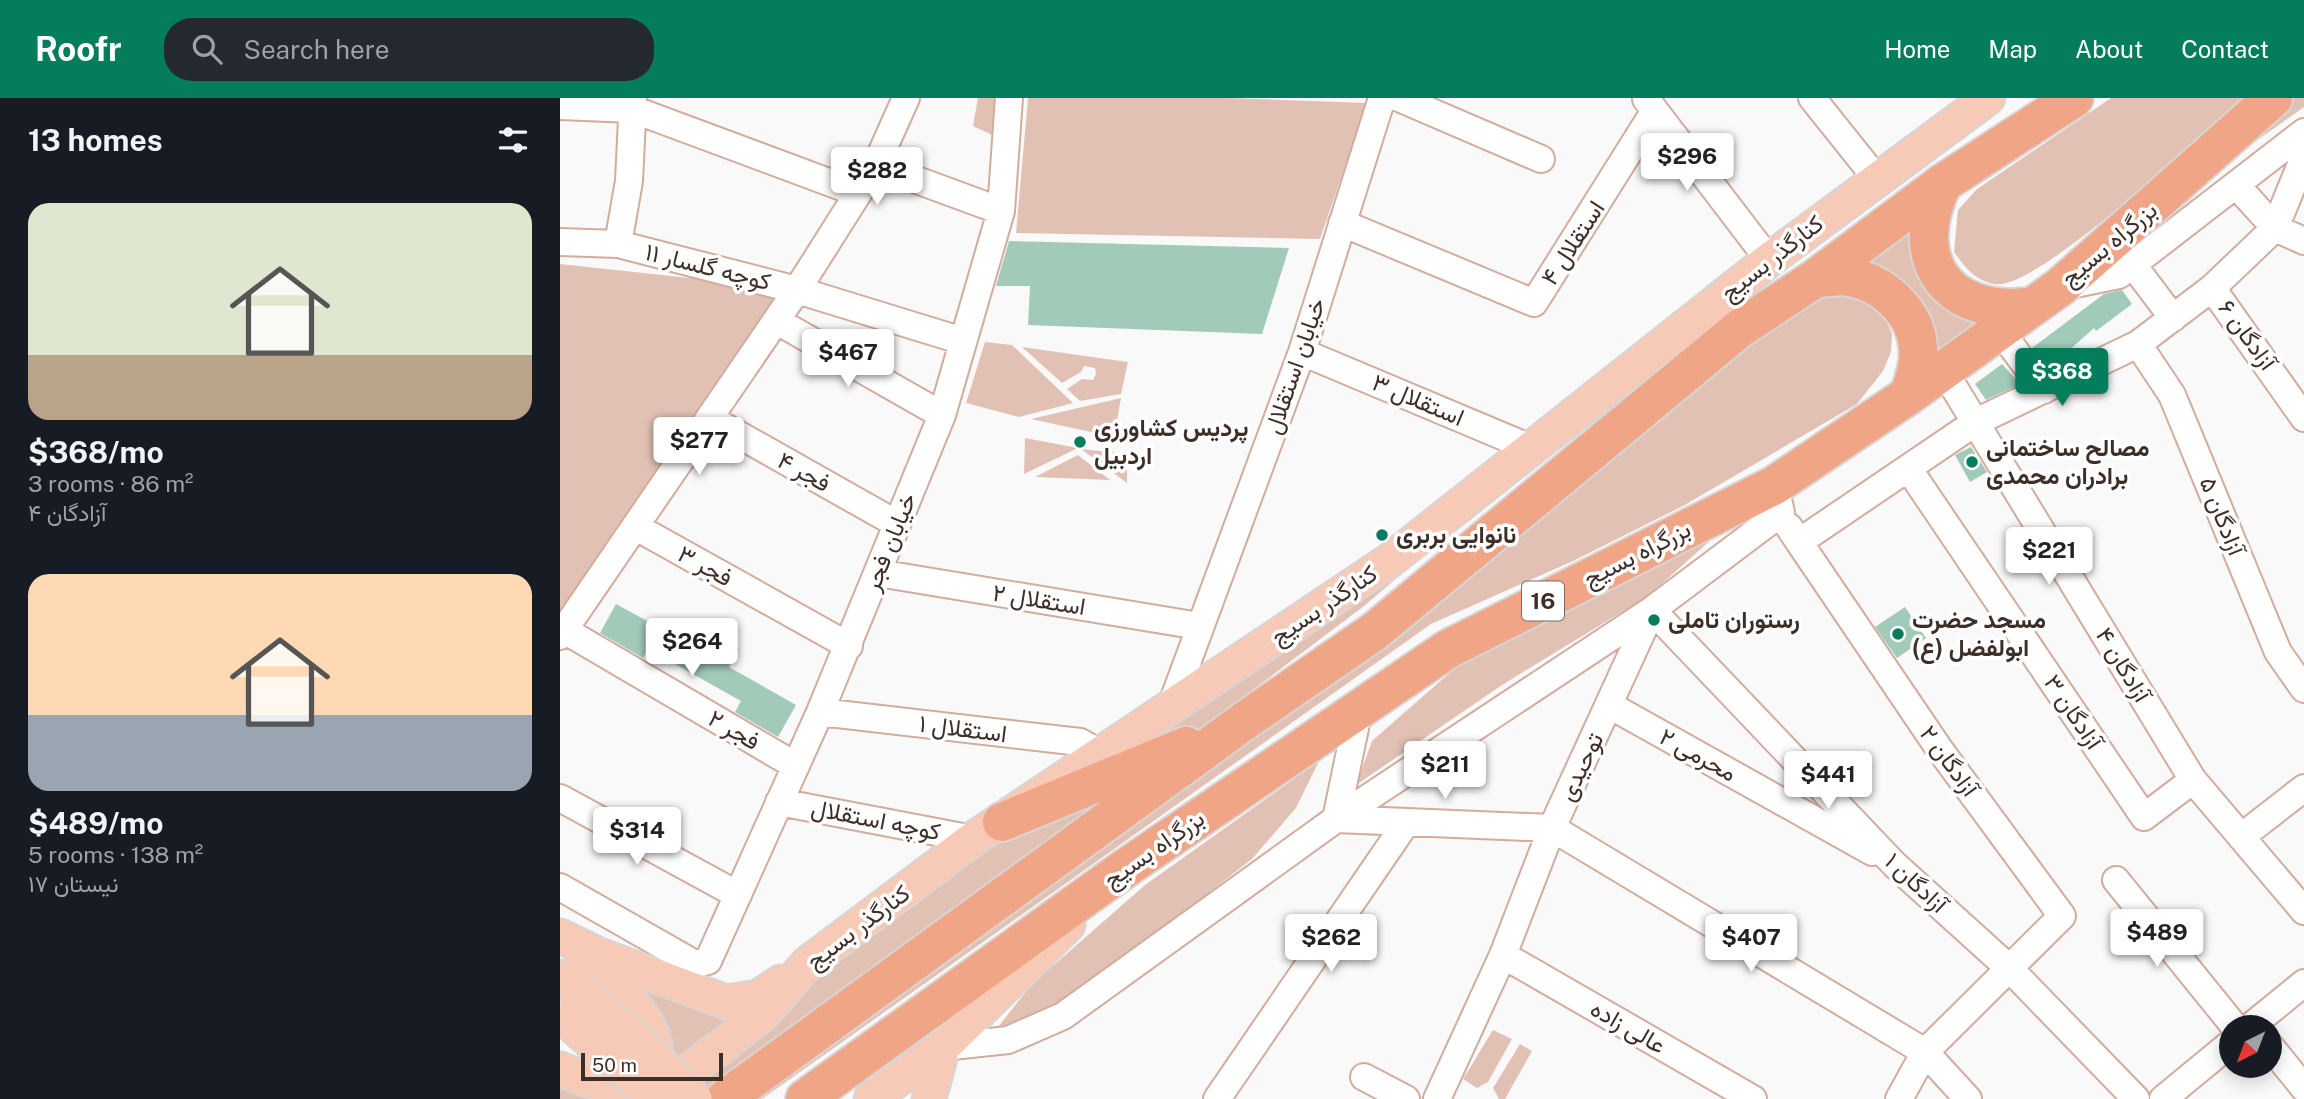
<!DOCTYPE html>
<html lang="en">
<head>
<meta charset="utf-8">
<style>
  :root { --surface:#171b24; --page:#242831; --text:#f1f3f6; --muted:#9ea1a6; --accent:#037d5b }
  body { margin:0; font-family:"Public Sans",Vazirmatn,sans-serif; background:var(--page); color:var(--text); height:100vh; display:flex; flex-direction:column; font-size:26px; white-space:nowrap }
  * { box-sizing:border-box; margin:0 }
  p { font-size:23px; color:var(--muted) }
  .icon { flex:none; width:38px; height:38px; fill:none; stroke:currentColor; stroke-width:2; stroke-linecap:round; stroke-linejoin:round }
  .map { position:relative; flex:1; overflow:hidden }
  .sheet { display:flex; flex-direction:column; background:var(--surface); width:560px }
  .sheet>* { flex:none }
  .needle { width:46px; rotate:222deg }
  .fabs { position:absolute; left:1659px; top:917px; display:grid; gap:14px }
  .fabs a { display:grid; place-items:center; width:63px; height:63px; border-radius:50%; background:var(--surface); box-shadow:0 4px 18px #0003; font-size:35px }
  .scale { position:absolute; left:21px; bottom:18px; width:142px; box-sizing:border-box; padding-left:7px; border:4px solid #3d2e28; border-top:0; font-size:19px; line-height:24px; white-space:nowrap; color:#3d2e28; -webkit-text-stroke:5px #fff; paint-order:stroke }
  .price { position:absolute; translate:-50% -60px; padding:0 16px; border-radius:7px; background:#fff; color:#222; font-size:23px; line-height:46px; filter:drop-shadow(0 2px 4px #0008) }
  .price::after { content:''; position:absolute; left:50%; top:42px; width:21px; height:16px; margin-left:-10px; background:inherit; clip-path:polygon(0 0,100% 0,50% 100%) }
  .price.selected { background:var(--accent); color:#fff }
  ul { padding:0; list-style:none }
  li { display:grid; align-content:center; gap:14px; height:371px; padding:0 28px }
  li span { display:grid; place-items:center; height:217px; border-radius:21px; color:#555 }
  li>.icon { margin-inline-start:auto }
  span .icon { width:126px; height:126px; fill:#fffc; stroke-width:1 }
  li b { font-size:30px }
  h2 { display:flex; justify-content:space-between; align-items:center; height:84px; padding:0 28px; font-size:30px }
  header { display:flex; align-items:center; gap:42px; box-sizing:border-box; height:98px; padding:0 35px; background:var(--accent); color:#fff }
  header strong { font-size:33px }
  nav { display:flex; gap:38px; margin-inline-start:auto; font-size:24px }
  .search { width:490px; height:63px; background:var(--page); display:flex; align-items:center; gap:18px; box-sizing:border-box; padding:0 24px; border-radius:28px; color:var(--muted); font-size:26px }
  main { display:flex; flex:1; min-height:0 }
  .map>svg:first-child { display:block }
  .green { fill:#e2c1b5 }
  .building { fill:#a2cab8 }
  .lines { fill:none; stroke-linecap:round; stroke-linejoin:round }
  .minor-casing { stroke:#d2ac9d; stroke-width:30 }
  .major-casing { stroke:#d8d5d4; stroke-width:37 }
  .highway-casing { stroke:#d8d5d4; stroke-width:42 }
  .minor { stroke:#fff; stroke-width:26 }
  .major { stroke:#f7c9b7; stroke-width:33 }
  .highway { stroke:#f1a587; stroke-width:38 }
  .major-bridge-casing { stroke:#d8d5d4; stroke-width:37; stroke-linecap:butt }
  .major-bridge { stroke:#f7c9b7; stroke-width:33 }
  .poi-dot { fill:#037d5b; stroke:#fff; stroke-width:2.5 }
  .labels { text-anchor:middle; stroke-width:7; stroke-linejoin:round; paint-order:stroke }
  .shield { fill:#fff; stroke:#776d68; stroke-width:2 }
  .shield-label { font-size:23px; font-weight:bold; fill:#3d2e28 }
  .street-label { font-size:24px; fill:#3d2e28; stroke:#fff }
  .poi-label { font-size:24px; font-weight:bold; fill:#3d2e28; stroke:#fff; text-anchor:start }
</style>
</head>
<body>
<header>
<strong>Roofr</strong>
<div class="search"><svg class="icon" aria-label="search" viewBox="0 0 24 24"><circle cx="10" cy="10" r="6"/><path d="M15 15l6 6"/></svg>Search here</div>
<nav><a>Home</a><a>Map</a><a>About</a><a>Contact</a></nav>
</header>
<main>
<section class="sheet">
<h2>13 homes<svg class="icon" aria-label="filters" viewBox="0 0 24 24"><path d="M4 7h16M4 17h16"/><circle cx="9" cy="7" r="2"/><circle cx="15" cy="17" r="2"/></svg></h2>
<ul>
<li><span style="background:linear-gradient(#dfe7d0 70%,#b9a48a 0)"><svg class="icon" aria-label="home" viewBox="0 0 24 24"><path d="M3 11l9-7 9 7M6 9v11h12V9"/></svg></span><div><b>$368/mo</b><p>3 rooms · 86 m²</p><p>آزادگان ۴</p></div></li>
<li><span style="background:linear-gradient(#ffd9b3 65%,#9aa5b1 0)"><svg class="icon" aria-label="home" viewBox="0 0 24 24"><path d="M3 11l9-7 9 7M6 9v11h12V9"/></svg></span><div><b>$489/mo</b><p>5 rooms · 138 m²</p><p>نیستان ۱۷</p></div></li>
</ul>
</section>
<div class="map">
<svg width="1744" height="1001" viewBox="0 0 1744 1001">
  <rect width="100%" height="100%" fill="#f9f9f9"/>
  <path class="green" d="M418 0H443L439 40 413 28Z
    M468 0H670L807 5 760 141 456 135Z
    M1551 0H1685C1646 33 1475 195 1434 186 1414 182 1405 169 1394 154L1398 112 1417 91Z
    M1732 0H1744V9L1662 67Z
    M1358 123 1430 222 1367 266 1294 169Z
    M0 166 148 182 216 200 0 521Z
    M1274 196 1292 198 1307 205 1324 219 1332 235 1331 254 1323 273 1297 306 1123 408 1013 463 871 526 202 1001H184L1239 210Z
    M425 244 452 247 513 305 459 319 406 305Z
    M462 249 568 264 561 296 520 303 507 291 522 281 533 282 536 276 535 270 524 268 521 274 502 285Z
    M561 300 554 339 471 321Z
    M465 340 518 350 464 376Z
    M521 351 567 356V385Z
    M518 357 550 382 475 379Z
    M964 371 804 508 637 634 552 660Z
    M1180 416 1088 498 942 587 796 687 812 643 910 557Z
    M759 663 736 710 692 761 501 909 431 938 471 887 585 787Z
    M565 686 133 1001H103L213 922 257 882 302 833 430 743Z
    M71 880 179 914 111 969Z
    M933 932 952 941 928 984 917 990 903 981Z
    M960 946 972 953 945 1001H939L933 990Z
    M0 984 37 1001H0Z"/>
  <path class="building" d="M449 143 729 150 702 236 468 227 470 188H436Z
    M1562 192 1572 206 1536 233 1534 230 1488 271 1472 250 1544 196Z
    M1442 266 1460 286 1426 302 1415 286Z
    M1411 349 1427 374 1410 384 1395 357Z
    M56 506 100 530 83 560 40 535Z
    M1345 509 1366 540 1337 560 1315 529Z
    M135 527 179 551 169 569 236 607 218 639 175 614 181 603 113 565Z"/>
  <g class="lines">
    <g class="minor-casing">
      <path id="minor" d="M839 0 981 61
        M1252 0 1316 80
        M1086 1 1209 162
        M0 8 72 11 298 95
        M316 67 441 113
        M1677 88 1715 130 1744 143
        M782 125 974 205 1094 14
        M0 144 58 146 237 192 403 243
        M58 146 69 83 73 0
        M1573 167 1613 220
        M1505 188 1559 177 1744 34
        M1652 190 1744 320
        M217 223 382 317
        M1439 231 1484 292
        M1578 246 1612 297 1718 554 1744 591
        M742 254 973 351
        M1384 273 1633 682 1744 813
        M151 321 337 426
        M1348 370 1584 719 1633 682
        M76 429 289 548
        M1229 429 1239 444 1416 324 1578 246 1652 190 1715 130 1744 59
        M1239 444 1380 652 1502 818 1365 954 1339 1001
        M318 475 639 528
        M4 532 236 668
        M0 538 237 192 316 67 346 0
        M1051 608 1312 754
        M610 611 742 254 822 0
        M260 614 520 644 542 656
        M0 700 178 797
        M219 704 413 741
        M776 721 992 730 1365 954 1408 1001
        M776 721 799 611
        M1681 739 1744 690
        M1556 782 1675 929
        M0 789 135 866 148 863 260 614 382 317 441 113 449 0
        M943 857 1193 1001
        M1690 929 1744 885
        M1710 948 1744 990
        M383 949 448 942 503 918 776 721 1092 512 1335 767 1450 871 1576 1001
        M804 979 846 1001
        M657 1001 846 725
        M877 1001 943 857 992 730 1092 512 1221 415 1215 387
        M1603 1001 1671 945"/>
    </g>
    <g class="major-casing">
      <path id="major" d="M0 838 37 856 166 904 198 899 221 884
        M0 879 21 894
        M0 971C29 983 72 1001 91 968 96 957 97 948 92 936 78 904 46 879 21 855
        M93 1000 201 918 248 865 413 741 829 463 1209 162 1428 0
        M311 1001 383 949 508 827
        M369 1001 383 949"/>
    </g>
    <g class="highway-casing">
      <path id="highway" d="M1383 85C1346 160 1385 218 1468 209
        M1256 180C1267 180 1279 177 1289 179 1322 184 1356 214 1358 249 1360 266 1354 281 1349 297
        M442 724 626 648
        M165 1001 683 624 815 533 1179 231 1256 180 1383 85 1514 0
        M245 1001 567 769 888 551 1215 387 1349 297 1500 189 1713 0"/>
    </g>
    <use href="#minor" class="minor"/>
    <use href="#major" class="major"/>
    <use href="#highway" class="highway"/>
    <g class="major-bridge-casing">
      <path id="major-bridge" d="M21 894 81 946 135 1001
        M3 919 94 1001"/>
    </g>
    <use href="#major-bridge" class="major-bridge"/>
  </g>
  <g class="poi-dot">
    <circle cx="520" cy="344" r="7"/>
    <circle cx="1412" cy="364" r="7"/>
    <circle cx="822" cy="437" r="7"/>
    <circle cx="1094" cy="522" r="7"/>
    <circle cx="1338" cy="536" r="7"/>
  </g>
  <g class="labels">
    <rect class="shield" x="962" y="483.5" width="42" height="39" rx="5"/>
    <g class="shield-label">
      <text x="983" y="511">16</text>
    </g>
    <g class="street-label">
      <text transform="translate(1013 145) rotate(-57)" y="8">استقلال ۴</text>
      <text transform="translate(1549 146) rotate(-40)" y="8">بزرگراه بسیج</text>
      <text transform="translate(1212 160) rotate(-38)" y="8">کنارگذر بسیج</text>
      <text transform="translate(148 169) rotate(14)" y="8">کوچه گلسار ۱۱</text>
      <text transform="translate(1687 237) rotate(54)" y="8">آزادگان ۶</text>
      <text transform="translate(735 268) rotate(-71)" y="8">خیابان استقلال</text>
      <text transform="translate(858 302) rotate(23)" y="8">استقلال ۳</text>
      <text transform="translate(244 374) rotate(29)" y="8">فجر ۴</text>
      <text transform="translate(1662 418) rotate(68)" y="8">آزادگان ۵</text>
      <text transform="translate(330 444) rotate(-68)" y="8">خیابان فجر</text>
      <text transform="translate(1077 456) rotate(-27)" y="8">بزرگراه بسیج</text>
      <text transform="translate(145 468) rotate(29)" y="8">فجر ۳</text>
      <text transform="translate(479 502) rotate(9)" y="8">استقلال ۲</text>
      <text transform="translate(764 507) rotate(-34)" y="8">کنارگذر بسیج</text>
      <text transform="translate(1563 567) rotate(59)" y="8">آزادگان ۴</text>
      <text transform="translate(1513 614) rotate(56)" y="8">آزادگان ۳</text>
      <text transform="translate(403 631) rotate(7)" y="8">استقلال ۱</text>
      <text transform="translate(174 632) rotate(30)" y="8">فجر ۲</text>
      <text transform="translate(1138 657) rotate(29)" y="8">محرمی ۲</text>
      <text transform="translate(1389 663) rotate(54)" y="8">آزادگان ۲</text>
      <text transform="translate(1021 669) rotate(-64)" y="8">توحیدی</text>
      <text transform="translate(316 722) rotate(11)" y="8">کوچه استقلال</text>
      <text transform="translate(594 751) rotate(-35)" y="8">بزرگراه بسیج</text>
      <text transform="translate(1356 785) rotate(43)" y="8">آزادگان ۱</text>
      <text transform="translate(298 829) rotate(-37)" y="8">کنارگذر بسیج</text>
      <text transform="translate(1068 929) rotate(30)" y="8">عالی زاده</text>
    </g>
    <g class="poi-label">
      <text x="534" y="338">پردیس کشاورزی<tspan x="534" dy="28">اردبیل</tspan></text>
      <text x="1426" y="358">مصالح ساختمانی<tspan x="1426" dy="28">برادران محمدی</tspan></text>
      <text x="836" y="445">نانوایی بربری</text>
      <text x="1108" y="530">رستوران تاملی</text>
      <text x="1352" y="530">مسجد حضرت<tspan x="1352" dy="28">ابولفضل (ع)</tspan></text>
    </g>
  </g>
</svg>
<div class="fabs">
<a><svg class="needle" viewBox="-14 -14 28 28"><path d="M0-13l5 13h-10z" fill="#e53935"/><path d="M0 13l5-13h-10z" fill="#9ea1a6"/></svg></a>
</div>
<div class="scale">50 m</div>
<b class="price" style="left:1127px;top:95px">$296</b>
<b class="price" style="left:317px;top:109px">$282</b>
<b class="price" style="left:288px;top:291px">$467</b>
<b class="price selected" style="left:1502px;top:310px">$368</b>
<b class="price" style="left:139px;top:379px">$277</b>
<b class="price" style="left:1489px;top:489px">$221</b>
<b class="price" style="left:132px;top:580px">$264</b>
<b class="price" style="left:885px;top:703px">$211</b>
<b class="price" style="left:1268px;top:713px">$441</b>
<b class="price" style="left:77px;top:769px">$314</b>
<b class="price" style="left:1597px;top:871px">$489</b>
<b class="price" style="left:771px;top:876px">$262</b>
<b class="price" style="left:1191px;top:876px">$407</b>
</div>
</main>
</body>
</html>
